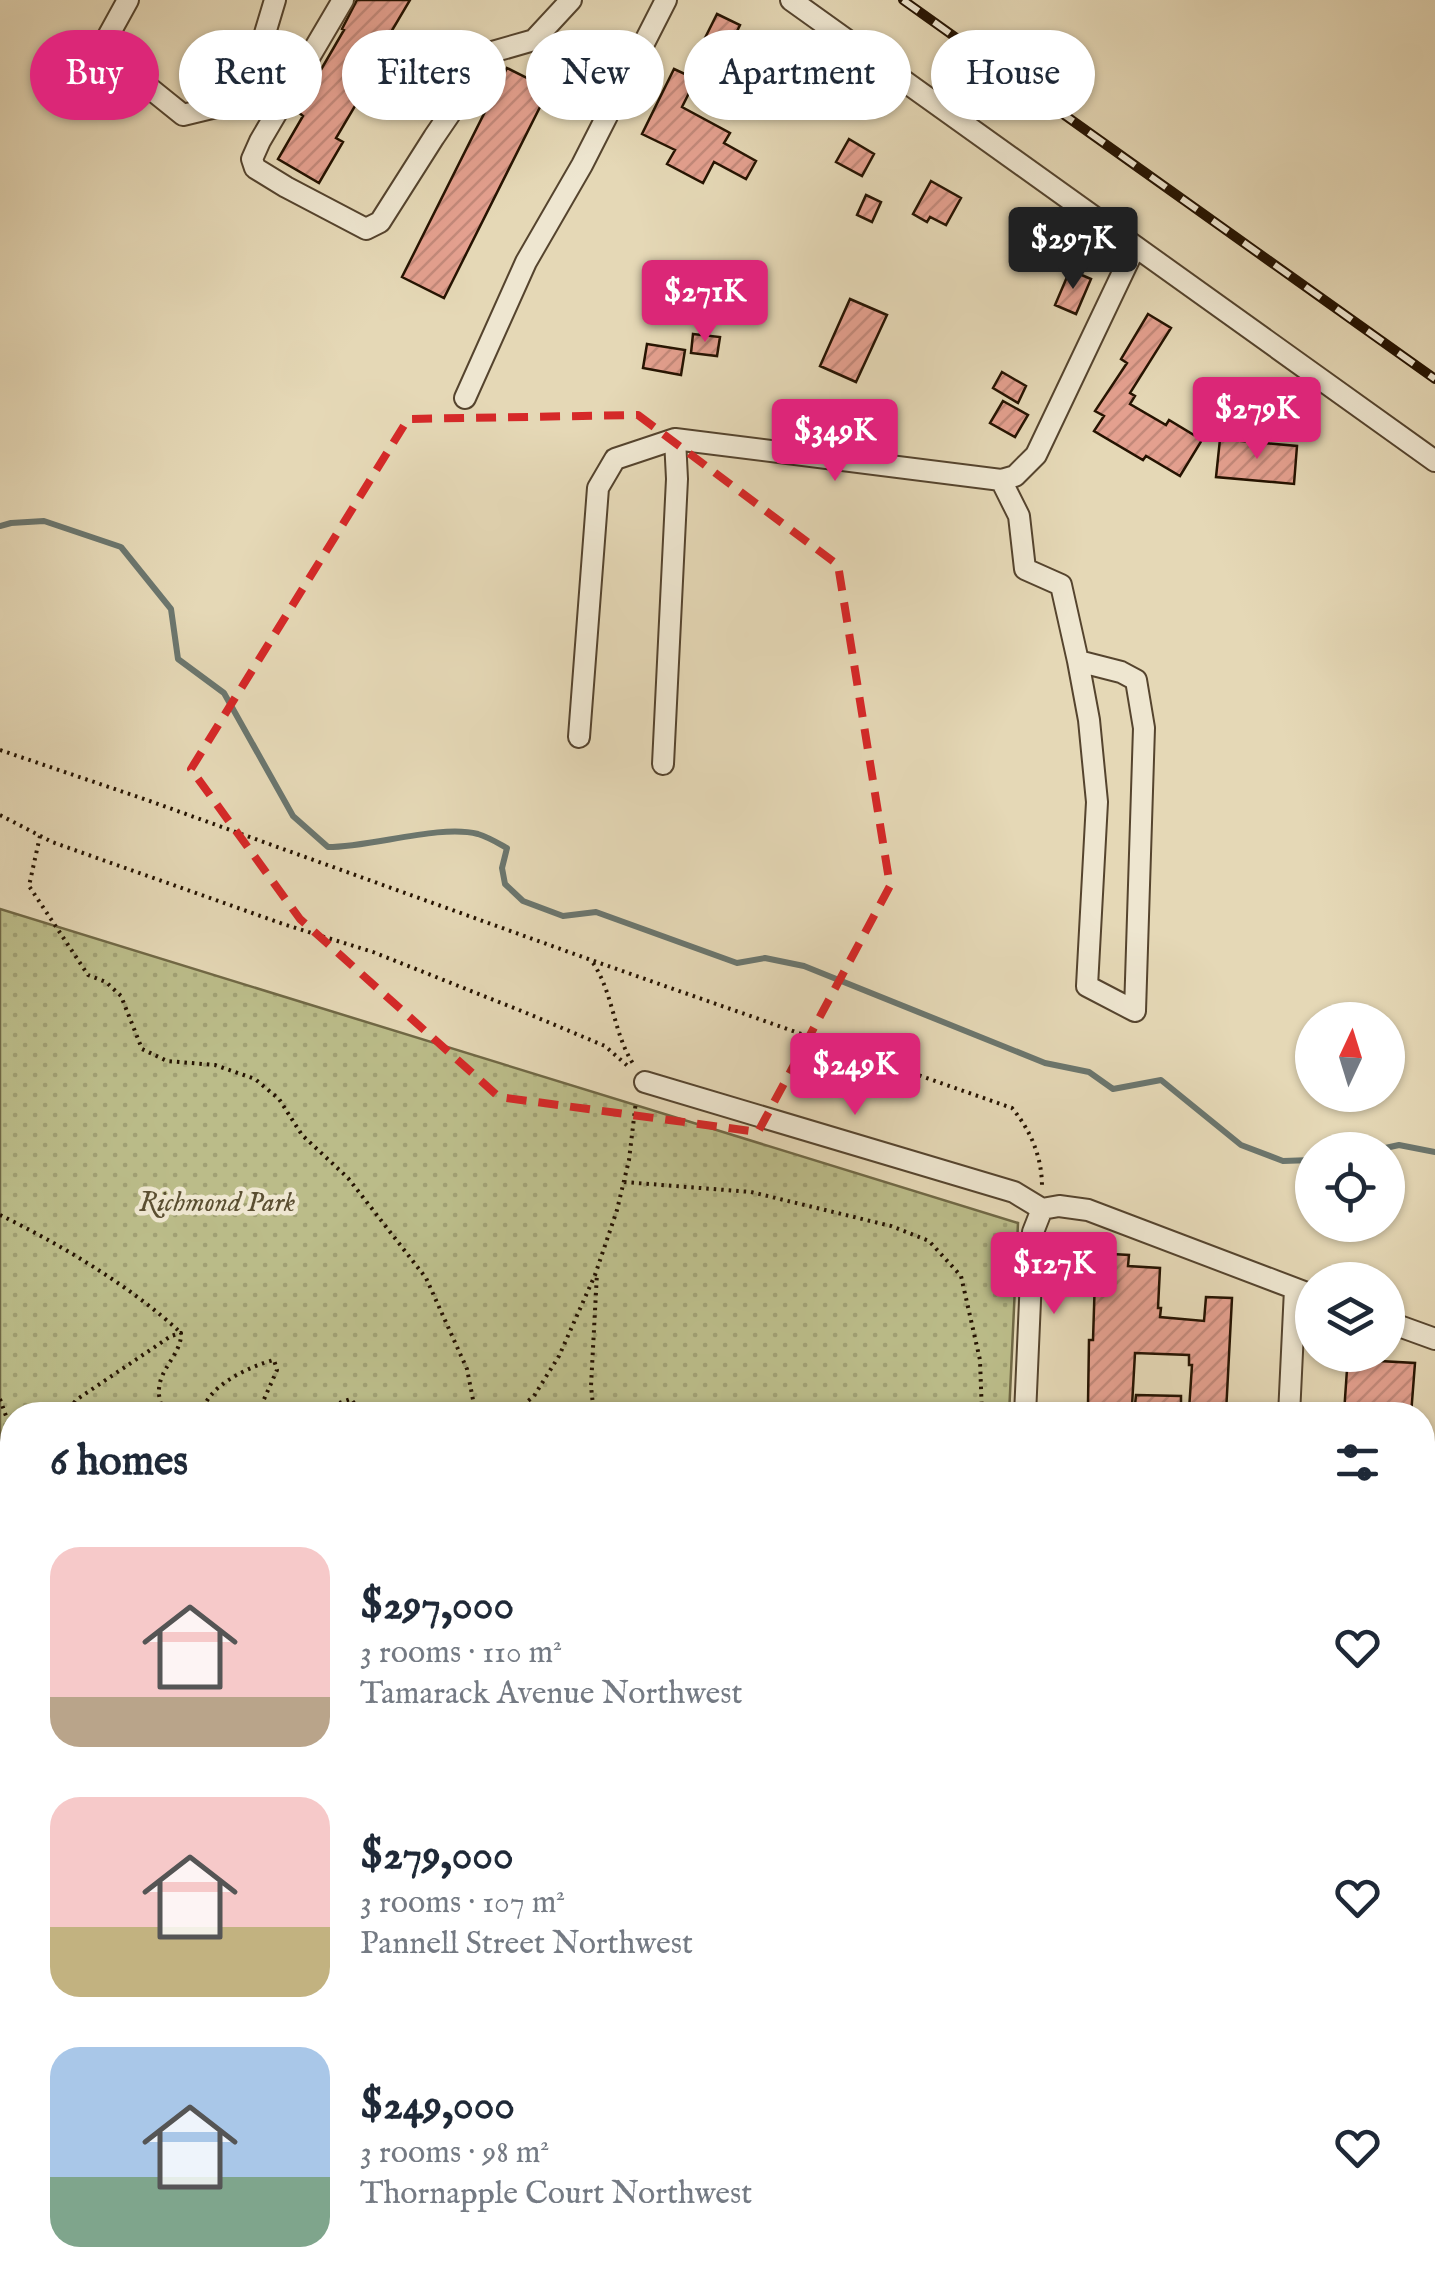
<!DOCTYPE html>
<html lang="en">
<head>
<meta charset="utf-8">
<style>
  :root { --surface:#fff; --page:#f2f2f3; --text:#1f2937; --muted:#747a83; --accent:#db2777 }
  body { margin:0; font-family:"IM FELL English",serif; background:var(--page); color:var(--text); height:100vh; display:flex; flex-direction:column; font-size:38px; white-space:nowrap }
  * { box-sizing:border-box; margin:0 }
  p { font-size:32px; color:var(--muted) }
  .icon { flex:none; width:55px; height:55px; fill:none; stroke:currentColor; stroke-width:2; stroke-linecap:round; stroke-linejoin:round }
  .map { position:relative; flex:1; overflow:hidden }
  .drawer { position:absolute; left:0px; top:1402px; width:1435px; height:892px; display:flex; flex-direction:column; background:var(--surface); border-radius:40px 40px 0 0; box-shadow:0 2px 8px #0004 }
  .drawer>* { flex:none }
  .hud { position:absolute; left:30px; top:30px; width:1375px; height:90px; display:flex; gap:20px }
  .needle { width:65px; rotate:4deg }
  .tools { position:absolute; left:1295px; top:1002px; display:grid; gap:20px }
  .tools a { display:grid; place-items:center; width:110px; height:110px; border-radius:50%; background:var(--surface); box-shadow:0 2px 8px #0004; font-size:50px }
  .price { position:absolute; translate:-50% -85px; padding:0 22px; border-radius:10px; background:var(--accent); color:#fff; font-size:32px; line-height:65px; filter:drop-shadow(0 2px 5px #0008) }
  .price::after { content:''; position:absolute; left:50%; top:60px; width:30px; height:22px; margin-left:-15px; background:inherit; clip-path:polygon(0 0,100% 0,50% 100%) }
  .price.current { background:#222; color:#fff }
  ul { padding:0; list-style:none }
  li { display:flex; align-items:center; gap:30px; height:250px; padding:0 50px }
  li span { display:grid; place-items:center; flex:none; width:280px; height:200px; border-radius:30px; color:#555 }
  li>.icon { margin-inline-start:auto }
  span .icon { width:120px; height:120px; fill:#fffc; stroke-width:1 }
  li b { font-size:42px }
  h2 { display:flex; justify-content:space-between; align-items:center; height:120px; padding:0 50px; font-size:42px }
  .tag { padding:0 35px; border-radius:45px; background:var(--surface); box-shadow:0 2px 8px #0004; font-size:35px; line-height:90px }
  .tag.current { background:var(--accent); color:#fff }
  .map>svg:first-child { display:block }
  .park { fill:url(#park-dots); stroke:#706845; stroke-width:2.5 }
  .lines { fill:none; stroke-linecap:round; stroke-linejoin:round }
  .stream { stroke:#6b766e; stroke-width:6 }
  .building { fill:url(#building-hatch); stroke:#251301; stroke-width:2.5 }
  .minor-casing { stroke:#55442e; stroke-width:24 }
  .path { stroke:#251301; stroke-width:4; stroke-dasharray:2.5 5; stroke-linecap:butt }
  .minor { stroke:#eee6d0; stroke-width:20 }
  .rail-casing { stroke:#251301; stroke-width:10 }
  .rail { stroke:#eee6d0; stroke-width:6; stroke-dasharray:19; stroke-linecap:butt }
  .marked { fill:none; stroke:#d62828; stroke-width:8; stroke-dasharray:20 12; stroke-linejoin:round }
  .labels { text-anchor:middle; stroke-width:9; stroke-linejoin:round; paint-order:stroke }
  .park-label { font-size:28px; font-style:italic; fill:#5a4e31; stroke:#eee6d0 }
</style>
</head>
<body>
<div class="map">
<svg width="1435" height="2293" viewBox="0 0 1435 2293">
  <defs>
    <pattern id="park-dots" width="8" height="8" patternUnits="userSpaceOnUse" patternTransform="scale(2.5)"><rect width="8" height="8" fill="#bbbc89"/><path d="M2 2h.1M6 6h.1" fill="none" stroke="#a1a174" stroke-width="1.8" stroke-linecap="round"/></pattern>
    <pattern id="building-hatch" width="6" height="6" patternUnits="userSpaceOnUse" patternTransform="scale(2.5)"><rect width="6" height="6" fill="#e4a08f"/><path d="M-1 1l2-2M0 6l6-6M5 7l2-2" fill="none" stroke="#c3897a"/></pattern>
  </defs>
  <rect width="100%" height="100%" fill="#e5d8b6"/>
  <filter id="stains"><feTurbulence type="fractalNoise" baseFrequency=".002" numOctaves="4"/><feColorMatrix values="0 0 0 0 .2 0 0 0 0 .09 0 0 0 0 .02 0 0 0 .5 -.17"/></filter>
  <radialGradient id="worn" r=".72"><stop offset=".6" stop-color="#630" stop-opacity="0"/><stop offset="1" stop-color="#630" stop-opacity=".3"/></radialGradient>
  <path class="park" d="M0 909 1018 1223 1009 1415H12V2282L966 2283V2293H0Z"/>
  <g class="lines">
    <path class="stream" d="M0 526 11 523 44 521 121 547 171 609 178 659 224 693 293 816 328 847C372 847 440 824 478 834 488 837 498 843 507 848L502 868 505 884 523 901 563 916 596 912 737 963 765 958 804 966 1045 1063 1089 1072 1113 1089 1161 1080 1241 1145 1283 1161 1312 1160
      M1376 1150 1399 1145 1435 1152"/>
  </g>
  <path class="building" d="M357 0H410L378 54 384 57 336 138 343 142 319 183 278 159 303 116 297 111 344 30 342 29Z
    M717 14 740 25 724 58 701 46Z
    M507 68 549 89 444 298 402 277Z
    M674 69 696 79 682 107 730 133 724 143 756 161 746 179 714 162 703 183 667 164 675 150 642 134Z
    M849 139 874 154 862 176 836 162Z
    M931 181 961 198 946 225 930 217 927 222 913 214Z
    M866 195 881 202 872 222 857 215Z
    M1070 270 1091 279 1076 314 1055 305Z
    M850 299 887 315 856 382 820 366Z
    M1148 314 1171 328 1130 393 1135 396 1130 404 1166 425 1169 420 1202 440 1180 476 1146 456 1143 460 1094 431 1104 416 1095 411 1127 363 1121 359Z
    M693 334 720 337 717 356 691 353Z
    M647 344 685 350 681 375 643 368Z
    M1002 372 1026 386 1018 403 993 388Z
    M1003 401 1028 415 1015 437 990 423Z
    M1220 439 1297 446 1294 484 1216 477Z
    M1094 1253 1129 1255 1128 1266 1160 1268 1158 1308H1161L1160 1317 1204 1321 1206 1297 1232 1298 1226 1413 1189 1410 1192 1365H1189V1355L1135 1353 1132 1406 1088 1404 1089 1340H1093L1095 1277H1093Z
    M1348 1355H1381L1380 1361 1415 1363 1411 1415 1344 1413Z
    M1136 1395 1181 1396V1415H1134Z"/>
  <g class="lines">
    <g class="minor-casing">
      <path id="minor" d="M128 0 101 49 183 115 245 100 275 0
        M343 0 260 141 252 159 255 168 286 187 366 229 380 222 434 137 492 52 534 40 571 0
        M791 0 1435 461
        M465 398 526 262 582 165 666 0
        M1001 480 1019 516 1025 569 1061 585 1078 661 1089 720 1097 802 1087 986 1135 1011 1144 728 1136 680 1121 672 1078 661
        M579 737 598 488 615 459 675 439 1001 480 1015 476 1036 455 1135 247
        M663 764 677 479 675 439
        M645 1082 1014 1192 1042 1209 1059 1206 1088 1210 1312 1295
        M1388 1322 1435 1339
        M1025 1415 1033 1232 1042 1209
        M1289 1415 1295 1289
        M1422 1987 1435 1988
        M815 2282 826 2293
        M892 2282 900 2293
        M985 2293V2282
        M1246 2293 1247 2282"/>
    </g>
    <path class="path" d="M0 750 147 800 591 960 1012 1108C1031 1131 1042 1157 1042 1187
      M0 815 52 842 286 925 373 952 524 1012 605 1046 630 1068
      M40 836 29 886 88 975 106 982 121 996 142 1049 167 1061 215 1065 255 1079 279 1099 302 1135 348 1178 426 1278 467 1369 476 1415
      M593 963C614 994 613 1034 634 1065
      M624 1182 751 1192 891 1226 929 1241 961 1276 980 1360 982 1415
      M0 1215C60 1244 132 1287 181 1333
      M0 1399 12 1433
      M65 1415 76 1400 171 1336 181 1333C182 1353 160 1368 159 1389 158 1397 162 1408 165 1415
      M152 1415 162 1408
      M202 1415C204 1387 250 1366 274 1360L277 1370 261 1406 266 1415
      M312 1415 327 1407 351 1399 356 1406V1415
      M511 1415 534 1396 559 1356 595 1275 617 1210 629 1160 636 1101
      M594 1415 591 1386 597 1273
      M0 1786 12 1804
      M0 1831 12 1823
      M0 2139 12 2127
      M760 2282 774 2293
      M55 2293 70 2282
      M424 2293 429 2282
      M571 2293 577 2282
      M658 2293V2282"/>
    <use href="#minor" class="minor"/>
    <g class="rail-casing">
      <path id="rail" d="M903 0 1435 379"/>
    </g>
    <use href="#rail" class="rail"/>
  </g>
  <path class="marked" d="M638 415 838 565 890 886 758 1132 499 1097 300 919 191 769 408 419Z"/>
  <g class="labels">
    <g class="park-label">
      <text x="217" y="1211">Richmond Park</text>
    </g>
  </g>
  <rect width="100%" height="100%" filter="url(#stains)"/>
  <rect width="100%" height="100%" fill="url(#worn)"/>
</svg>
<div class="tools">
<a><svg class="needle" viewBox="-14 -14 28 28"><path d="M0-13l5 13h-10z" fill="#e53935"/><path d="M0 13l5-13h-10z" fill="#747a83"/></svg></a>
<a><svg class="icon" aria-label="locate" viewBox="0 0 24 24"><circle cx="12" cy="12" r="6"/><path d="M12 2v4M12 18v4M2 12h4M18 12h4"/></svg></a>
<a><svg class="icon" aria-label="layers" viewBox="0 0 24 24"><path d="M12 4l9 5-9 5-9-5zM3 14l9 5 9-5"/></svg></a>
</div>
<b class="price current" style="left:1073px;top:292px">$297K</b>
<b class="price" style="left:705px;top:345px">$271K</b>
<b class="price" style="left:1257px;top:462px">$279K</b>
<b class="price" style="left:835px;top:484px">$349K</b>
<b class="price" style="left:855px;top:1118px">$249K</b>
<b class="price" style="left:1054px;top:1317px">$127K</b>
<div class="hud">
<a class="tag current">Buy</a>
<a class="tag">Rent</a>
<a class="tag">Filters</a>
<a class="tag">New</a>
<a class="tag">Apartment</a>
<a class="tag">House</a>
</div>
<section class="drawer">
<h2>6 homes<svg class="icon" aria-label="filters" viewBox="0 0 24 24"><path d="M4 7h16M4 17h16"/><circle cx="9" cy="7" r="2"/><circle cx="15" cy="17" r="2"/></svg></h2>
<ul>
<li><span style="background:linear-gradient(#f6c9c9 75%,#b9a48a 0)"><svg class="icon" aria-label="home" viewBox="0 0 24 24"><path d="M3 11l9-7 9 7M6 9v11h12V9"/></svg></span><div><b>$297,000</b><p>3 rooms · 110 m²</p><p>Tamarack Avenue Northwest</p></div><svg class="icon" aria-label="heart" viewBox="0 0 24 24"><path d="M12 20l-8-8c-3-5 5-10 8-4 3-6 11-1 8 4z"/></svg></li>
<li><span style="background:linear-gradient(#f6c9c9 65%,#c2b280 0)"><svg class="icon" aria-label="home" viewBox="0 0 24 24"><path d="M3 11l9-7 9 7M6 9v11h12V9"/></svg></span><div><b>$279,000</b><p>3 rooms · 107 m²</p><p>Pannell Street Northwest</p></div><svg class="icon" aria-label="heart" viewBox="0 0 24 24"><path d="M12 20l-8-8c-3-5 5-10 8-4 3-6 11-1 8 4z"/></svg></li>
<li><span style="background:linear-gradient(#a9c7e8 65%,#7fa58c 0)"><svg class="icon" aria-label="home" viewBox="0 0 24 24"><path d="M3 11l9-7 9 7M6 9v11h12V9"/></svg></span><div><b>$249,000</b><p>3 rooms · 98 m²</p><p>Thornapple Court Northwest</p></div><svg class="icon" aria-label="heart" viewBox="0 0 24 24"><path d="M12 20l-8-8c-3-5 5-10 8-4 3-6 11-1 8 4z"/></svg></li>
</ul>
</section>
</div>
</body>
</html>
